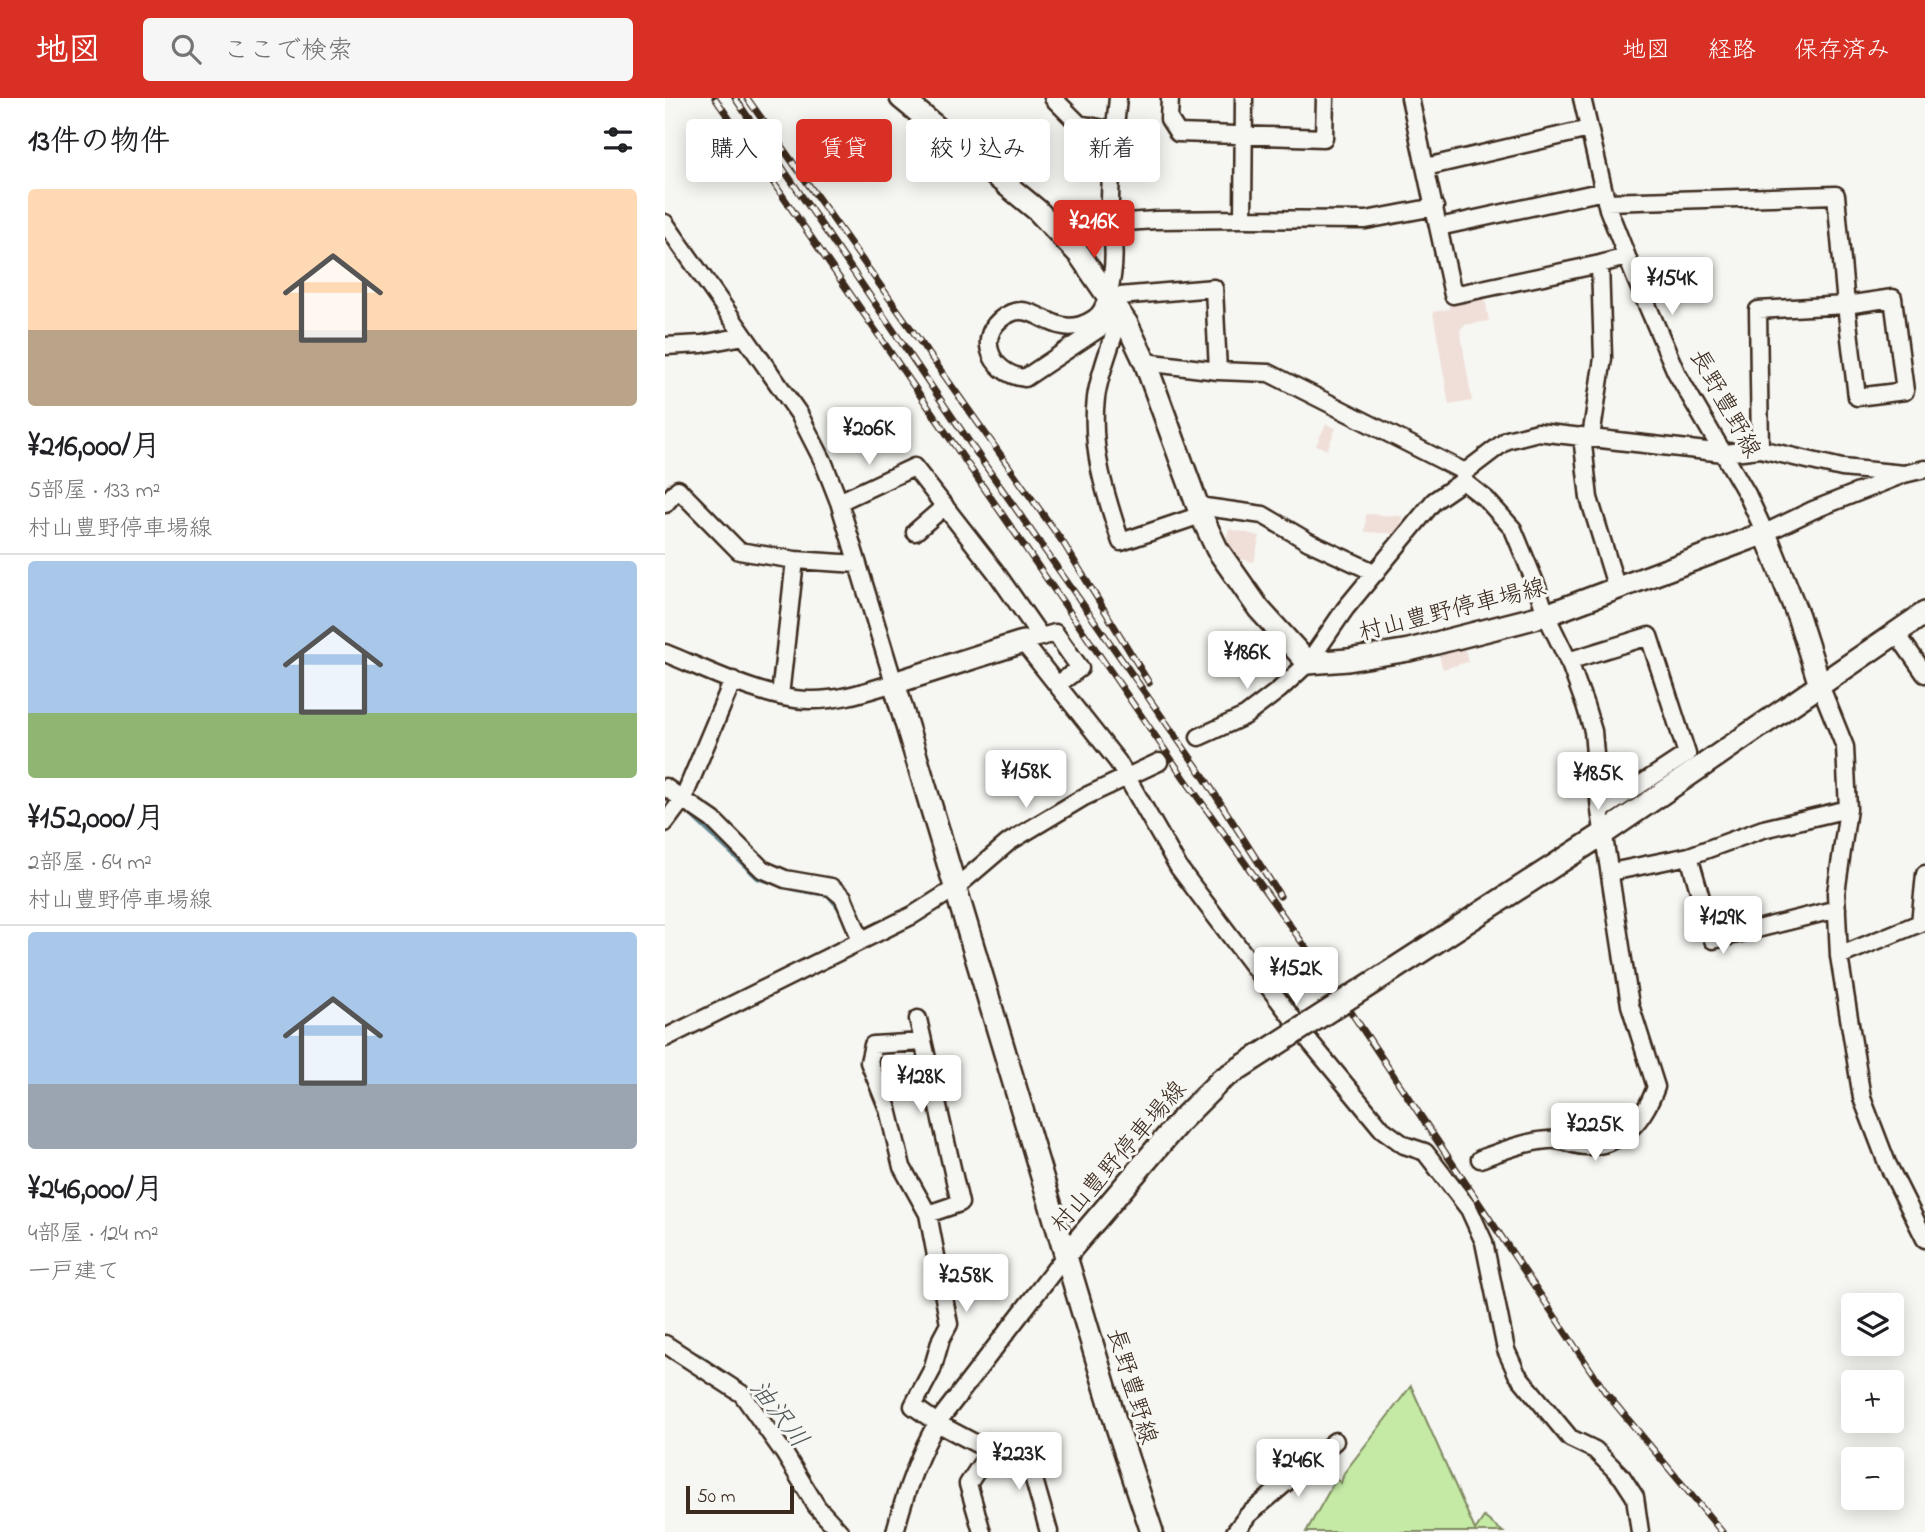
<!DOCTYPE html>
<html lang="ja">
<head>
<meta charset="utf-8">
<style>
  :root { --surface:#fff; --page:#f6f6f6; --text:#202124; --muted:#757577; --line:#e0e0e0; --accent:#d93025 }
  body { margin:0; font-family:"Indie Flower","Klee One",sans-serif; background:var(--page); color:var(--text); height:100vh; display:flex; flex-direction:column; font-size:26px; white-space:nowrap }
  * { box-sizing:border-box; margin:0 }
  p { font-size:23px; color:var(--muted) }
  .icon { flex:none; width:38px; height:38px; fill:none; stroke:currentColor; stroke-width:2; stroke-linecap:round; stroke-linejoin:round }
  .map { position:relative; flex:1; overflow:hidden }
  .side { display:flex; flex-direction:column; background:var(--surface); width:665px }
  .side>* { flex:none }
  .banner { position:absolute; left:21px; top:21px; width:665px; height:63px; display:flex; gap:14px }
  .fabs { position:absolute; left:1176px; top:1195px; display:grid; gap:14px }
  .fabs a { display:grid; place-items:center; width:63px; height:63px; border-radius:7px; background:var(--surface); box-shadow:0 4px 18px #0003; font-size:35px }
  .scale { position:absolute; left:21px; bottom:18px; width:108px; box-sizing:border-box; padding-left:7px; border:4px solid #3b2a1e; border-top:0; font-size:19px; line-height:24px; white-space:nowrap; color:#3b2a1e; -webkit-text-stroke:5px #f6f6f2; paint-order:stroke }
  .price { position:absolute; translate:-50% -60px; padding:0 16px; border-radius:7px; background:#fff; color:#222; font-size:23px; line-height:46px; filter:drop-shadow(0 2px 4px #0008) }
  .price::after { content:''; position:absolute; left:50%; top:42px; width:21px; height:16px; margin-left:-10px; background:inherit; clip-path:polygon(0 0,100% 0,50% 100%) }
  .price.on { background:var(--accent); color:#fff }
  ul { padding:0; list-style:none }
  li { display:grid; align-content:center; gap:14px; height:371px; padding:0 28px }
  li+li { border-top:2px solid var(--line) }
  li span { display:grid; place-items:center; height:217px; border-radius:7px; color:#555 }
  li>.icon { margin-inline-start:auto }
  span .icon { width:126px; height:126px; fill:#fffc; stroke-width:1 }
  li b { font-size:30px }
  h2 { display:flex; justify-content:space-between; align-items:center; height:84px; padding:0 28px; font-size:30px }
  .pill { padding:0 24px; border-radius:7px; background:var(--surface); box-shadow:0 4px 18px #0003; font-size:24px; line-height:63px }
  .pill.on { background:var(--accent); color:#fff }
  header { display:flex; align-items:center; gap:42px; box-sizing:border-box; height:98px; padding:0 35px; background:var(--accent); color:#fff }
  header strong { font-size:33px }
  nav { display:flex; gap:38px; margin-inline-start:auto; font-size:24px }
  .search { width:490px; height:63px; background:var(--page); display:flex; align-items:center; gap:18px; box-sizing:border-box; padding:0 24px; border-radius:7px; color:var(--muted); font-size:26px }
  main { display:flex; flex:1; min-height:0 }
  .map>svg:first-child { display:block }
  .built { fill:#f0dfd9 }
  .green { fill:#c4eaa5; stroke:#808a62; stroke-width:2 }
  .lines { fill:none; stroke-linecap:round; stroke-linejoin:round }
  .stream { stroke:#638792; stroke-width:4.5 }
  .minor-casing { stroke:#3b2a1e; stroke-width:21 }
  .major-casing { stroke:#3b2a1e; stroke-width:26 }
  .minor { stroke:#f6f6f2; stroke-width:16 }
  .major { stroke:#f6f6f2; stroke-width:21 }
  .rail-casing { stroke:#3b2a1e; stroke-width:7 }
  .rail { stroke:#f6f6f2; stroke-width:4.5; stroke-dasharray:13; stroke-linecap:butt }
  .major-bridge-casing { stroke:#3b2a1e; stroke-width:26; stroke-linecap:butt }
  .major-bridge { stroke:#f6f6f2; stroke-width:21 }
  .labels { text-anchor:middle; stroke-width:6; stroke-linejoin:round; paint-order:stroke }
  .street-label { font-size:24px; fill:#3b2a1e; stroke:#f6f6f2 }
  .water-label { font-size:26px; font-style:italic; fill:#4f5858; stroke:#f6f6f2 }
</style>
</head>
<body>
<header>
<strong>地図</strong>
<div class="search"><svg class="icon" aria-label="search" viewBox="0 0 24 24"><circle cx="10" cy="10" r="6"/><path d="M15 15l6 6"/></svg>ここで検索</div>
<nav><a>地図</a><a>経路</a><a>保存済み</a></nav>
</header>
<main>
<section class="side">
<h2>13件の物件<svg class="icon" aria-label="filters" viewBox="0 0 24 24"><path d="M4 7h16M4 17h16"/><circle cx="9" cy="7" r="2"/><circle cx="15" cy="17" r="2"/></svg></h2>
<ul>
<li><span style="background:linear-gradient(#ffd9b3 65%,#b9a48a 0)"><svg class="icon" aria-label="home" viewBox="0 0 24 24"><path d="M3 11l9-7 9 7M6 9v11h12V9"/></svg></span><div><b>¥216,000/月</b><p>5部屋 · 133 m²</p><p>村山豊野停車場線</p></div></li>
<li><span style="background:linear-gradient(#a9c7e8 70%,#8fb573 0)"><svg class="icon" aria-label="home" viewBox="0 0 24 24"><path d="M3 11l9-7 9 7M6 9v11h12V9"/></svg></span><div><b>¥152,000/月</b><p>2部屋 · 64 m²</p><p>村山豊野停車場線</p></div></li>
<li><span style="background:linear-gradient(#a9c7e8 70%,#9aa5b1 0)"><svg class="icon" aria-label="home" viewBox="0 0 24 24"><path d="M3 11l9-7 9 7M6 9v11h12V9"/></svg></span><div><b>¥246,000/月</b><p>4部屋 · 124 m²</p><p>一戸建て</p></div></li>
</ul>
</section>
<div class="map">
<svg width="1260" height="1434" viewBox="0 0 1260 1434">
  <rect width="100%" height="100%" fill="#f6f6f2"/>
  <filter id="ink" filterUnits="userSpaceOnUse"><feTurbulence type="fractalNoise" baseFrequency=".0143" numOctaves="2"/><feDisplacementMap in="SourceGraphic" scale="14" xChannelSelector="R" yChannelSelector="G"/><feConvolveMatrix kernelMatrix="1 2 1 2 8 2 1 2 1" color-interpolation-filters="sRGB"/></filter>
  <g filter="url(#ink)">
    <path class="built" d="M820 200 824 223 799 227 795 232 807 303 784 307 768 214 784 211V206Z
      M661 326 671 330 662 352 651 347Z
      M701 416 737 418 736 436 700 434Z
      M564 431 595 438 589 464 568 459 560 445Z
      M800 551 803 564 778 571 774 558Z"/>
    <path class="green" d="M746 1288 810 1432 819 1419 838 1434H641L671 1381 676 1385 679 1375Z"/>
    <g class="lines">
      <path class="stream" d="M22 713 93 780 133 792 163 797 174 810
        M24 1253 37 1259 49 1269"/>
      <g class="minor-casing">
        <path id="minor" d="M388 0 414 26 450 33
          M453 0C449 40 444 82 445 123 445 130 447 137 448 144 450 164 447 193 437 212 433 220 425 224 416 227 387 236 369 205 346 215 308 232 323 276 360 280L456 216
          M505 0 504 21 513 35 659 40 660 0
          M745 0 788 197 935 166 961 159
          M917 0 943 111 970 179 1011 274 1082 396 1100 435 1148 412 1239 376 1260 371
          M761 69 924 31
          M941 104 1171 97 1181 207 1093 212 1095 351
          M578 121 579 0
          M0 125 134 316 158 363 174 404 229 585C202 593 174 603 144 602 102 602 40 571 0 555
          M445 125 491 122 578 121 701 122 770 109
          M774 129 939 93
          M442 199 549 190 553 273
          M1228 200 1240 293 1192 299 1181 207Z
          M456 216C448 241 434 275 431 300 425 350 440 396 456 444L536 417
          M0 248 37 246 79 238
          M480 264 553 273 604 275 800 374
          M917 338 924 400 952 491
          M926 339 938 260 935 166
          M798 383 821 401 848 431 872 489 881 517 905 566 920 607 928 633 935 713 965 907 991 989C979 1021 958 1048 921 1048 908 1048 896 1040 883 1042 859 1044 837 1053 815 1061
          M174 404 249 369 330 473 376 539 358 544 453 664 514 770 646 945 717 1031 739 1047 760 1054 804 1111 819 1144 841 1252 852 1276 905 1340 930 1352 957 1379 970 1399 975 1434
          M0 406 13 391 74 453 130 462
          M533 408 598 417 644 444 711 475
          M250 434 280 408
          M1232 536 1260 576
          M376 539 390 535 415 570 392 587
          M903 563 984 538 1022 656 935 713
          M1155 587 1180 649 1183 711 1171 795 1174 858 1197 1000 1222 1065 1260 1141
          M115 598 130 462 193 466
          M534 639 580 618 614 592 643 565 680 511 769 403 798 383 800 374 842 342 873 334 1059 355 1095 351 1177 370 1239 376
          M0 689 48 722 97 771 120 781 166 789 178 799 196 842
          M0 725 18 701 68 582
          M1024 758 1048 842 1172 811
          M946 774 1024 758 1098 731 1183 711
          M1174 858 1255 825 1260 776
          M253 921 295 1105 263 1116
          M0 940 248 817 289 791 344 744 419 699 494 664
          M258 944 208 947 204 964 223 1011 237 1069 263 1116 284 1226 276 1241 267 1272 248 1308 272 1325 325 1353 303 1386 317 1434
          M0 1246 77 1296 119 1355 152 1409 175 1434
          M325 1353 368 1378 384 1434
          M230 1434C240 1395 252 1359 272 1325L400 1158
          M570 1434 583 1417 670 1343"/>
      </g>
      <g class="major-casing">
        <path id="major" d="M236 0 372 112 414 156 462 226 480 264 536 417 552 451 594 511 643 565 683 562 744 552 881 517 1100 435 1133 518 1155 587
          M358 544 229 585 453 1332 487 1434
          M729 871 938 736 1260 515
          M400 1158 515 1023 556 982"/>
      </g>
      <use href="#minor" class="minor"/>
      <use href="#major" class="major"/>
      <g class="rail-casing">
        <path id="rail" d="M50 0 524 687 672 893 941 1295 1057 1434
          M70 0 320 367 537 676 615 798
          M82 0 399 446 484 585"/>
      </g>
      <use href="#rail" class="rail"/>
      <g class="major-bridge-casing">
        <path id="major-bridge" d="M556 982 729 871"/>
      </g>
      <use href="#major-bridge" class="major-bridge"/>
    </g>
  </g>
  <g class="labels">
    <g class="street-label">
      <text transform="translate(1061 305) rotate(61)" y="8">長野豊野線</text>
      <text transform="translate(787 511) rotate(-14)" y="8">村山豊野停車場線</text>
      <text transform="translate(453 1058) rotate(-49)" y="8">村山豊野停車場線</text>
      <text transform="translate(468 1288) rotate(73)" y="8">長野豊野線</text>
    </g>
    <g class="water-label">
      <text transform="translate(115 1315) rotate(53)" y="9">油沢川</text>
    </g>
  </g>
</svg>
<div class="fabs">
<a><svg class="icon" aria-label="layers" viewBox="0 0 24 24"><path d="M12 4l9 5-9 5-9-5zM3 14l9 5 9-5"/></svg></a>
<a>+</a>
<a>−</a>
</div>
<div class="scale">50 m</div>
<b class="price on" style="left:429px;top:162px">¥216K</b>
<b class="price" style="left:1007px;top:219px">¥154K</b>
<b class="price" style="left:204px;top:369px">¥206K</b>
<b class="price" style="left:582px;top:593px">¥186K</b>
<b class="price" style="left:361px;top:712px">¥158K</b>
<b class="price" style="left:933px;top:714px">¥185K</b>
<b class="price" style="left:1058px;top:858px">¥129K</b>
<b class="price" style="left:631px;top:909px">¥152K</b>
<b class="price" style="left:256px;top:1017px">¥128K</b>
<b class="price" style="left:930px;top:1065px">¥225K</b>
<b class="price" style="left:301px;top:1216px">¥258K</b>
<b class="price" style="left:354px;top:1394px">¥223K</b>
<b class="price" style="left:633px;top:1401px">¥246K</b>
<div class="banner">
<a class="pill">購入</a>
<a class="pill on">賃貸</a>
<a class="pill">絞り込み</a>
<a class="pill">新着</a>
</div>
</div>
</main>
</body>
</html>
